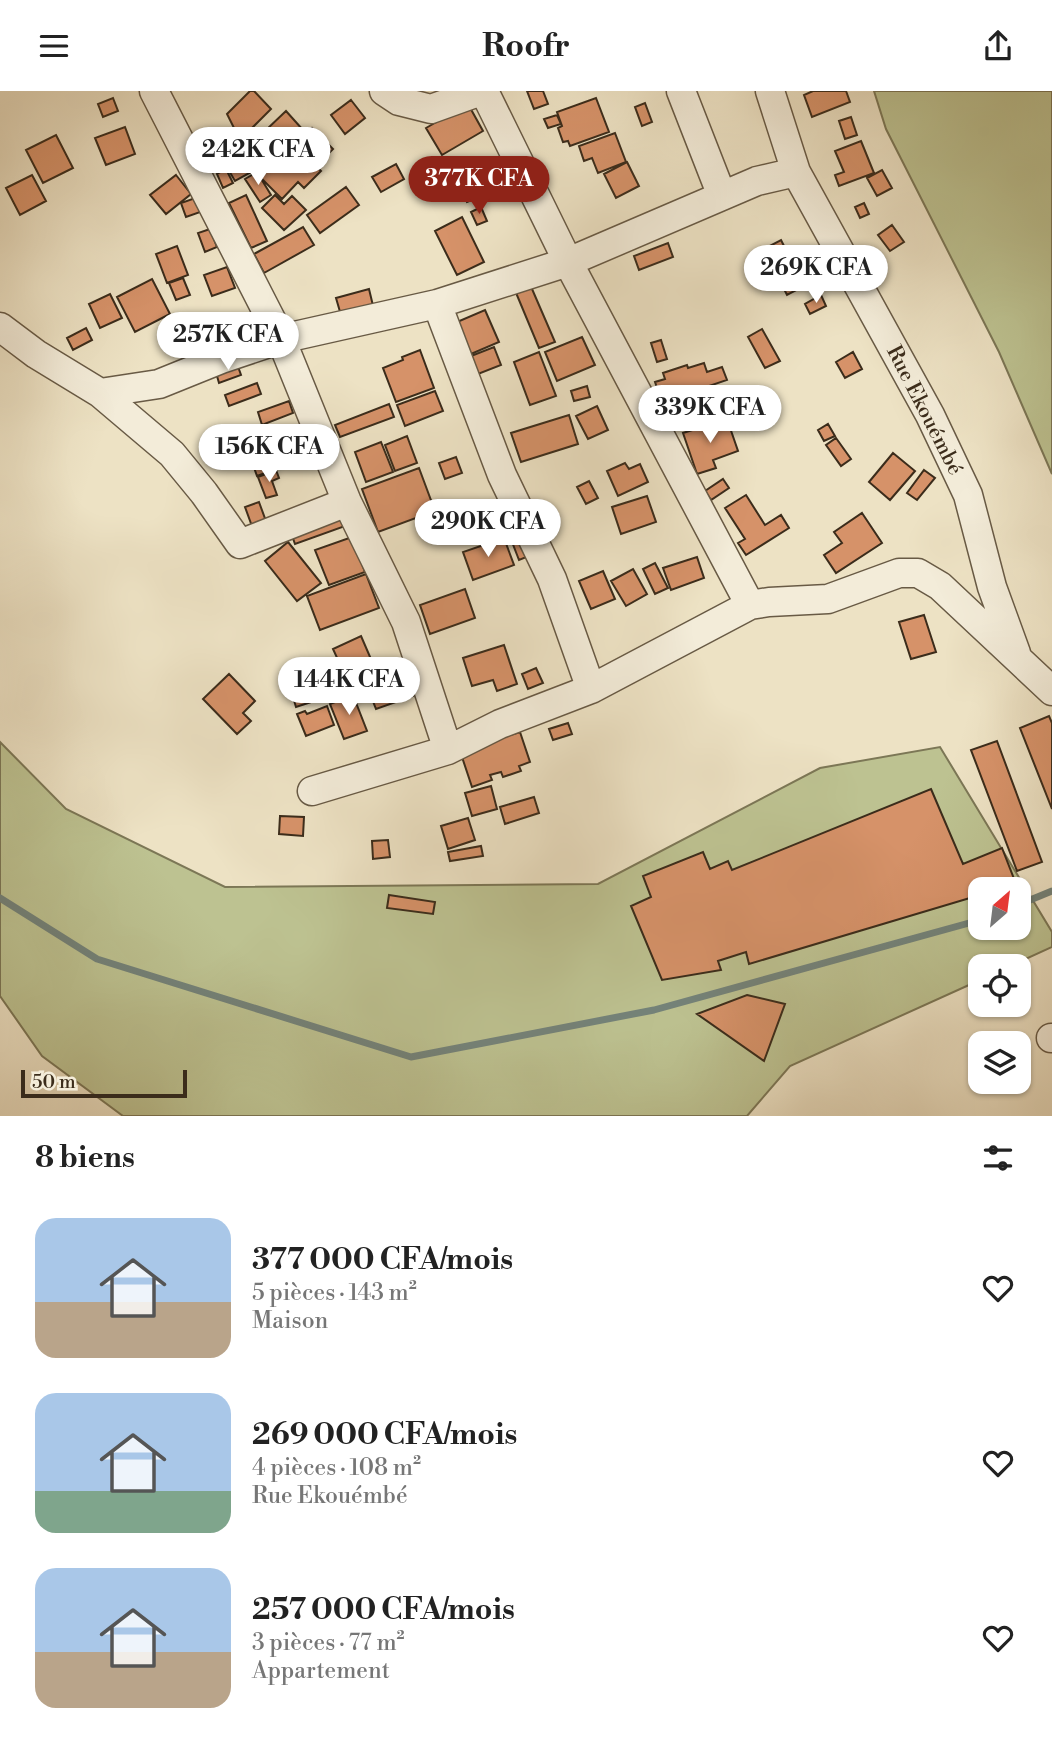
<!DOCTYPE html>
<html lang="fr">
<head>
<meta charset="utf-8">
<style>
  :root { --surface:#fff; --page:#f6f6f6; --text:#222; --muted:#767676; --accent:#8f2418 }
  body { margin:0; font-family:"Libre Bodoni",serif; background:var(--page); color:var(--text); height:100vh; display:flex; flex-direction:column; font-size:26px; white-space:nowrap }
  * { box-sizing:border-box; margin:0 }
  p { font-size:23px; color:var(--muted) }
  .icon { flex:none; width:38px; height:38px; fill:none; stroke:currentColor; stroke-width:2; stroke-linecap:round; stroke-linejoin:round }
  .map { position:relative; height:1025px; overflow:hidden }
  .panel { display:flex; flex-direction:column; background:var(--surface); flex:1 }
  .panel>* { flex:none }
  .needle { width:46px; rotate:28deg }
  .fabs { position:absolute; left:968px; top:786px; display:grid; gap:14px }
  .fabs a { display:grid; place-items:center; width:63px; height:63px; border-radius:14px; background:var(--surface); box-shadow:0 2px 5px #0004; font-size:35px }
  .scale { position:absolute; left:21px; bottom:18px; width:166px; box-sizing:border-box; padding-left:7px; border:4px solid #3b2c1b; border-top:0; font-size:19px; line-height:24px; white-space:nowrap; color:#3b2c1b; -webkit-text-stroke:5px #f3ecd9; paint-order:stroke }
  .price { position:absolute; translate:-50% -60px; padding:0 16px; border-radius:24px; background:#fff; color:#222; font-size:23px; line-height:46px; filter:drop-shadow(0 2px 4px #0008) }
  .price::after { content:''; position:absolute; left:50%; top:42px; width:21px; height:16px; margin-left:-10px; background:inherit; clip-path:polygon(0 0,100% 0,50% 100%) }
  .price.selected { background:var(--accent); color:#fff }
  ul { padding:0; list-style:none }
  li { display:flex; align-items:center; gap:21px; height:175px; padding:0 35px }
  li span { display:grid; place-items:center; flex:none; width:196px; height:140px; border-radius:21px; color:#555 }
  li>.icon { margin-inline-start:auto }
  span .icon { width:84px; height:84px; fill:#fffc; stroke-width:1 }
  li b { font-size:30px }
  h2 { display:flex; justify-content:space-between; align-items:center; height:84px; padding:0 35px; font-size:30px }
  header { display:flex; justify-content:space-between; align-items:center; height:91px; padding:0 35px; background:var(--surface); font-size:32px; font-weight:800 }
  .map>svg:first-child { display:block }
  .green { fill:#bdc291; stroke:#7c7756; stroke-width:2; fill-rule:evenodd }
  .lines { fill:none; stroke-linecap:round; stroke-linejoin:round }
  .stream { stroke:#74837a; stroke-width:7 }
  .building { fill:#d69269; stroke:#3b2c1b; stroke-width:2 }
  .minor-casing { stroke:#685a45; stroke-width:31 }
  .minor { stroke:#f3ecd9; stroke-width:28 }
  .labels { text-anchor:middle; stroke-width:5; stroke-linejoin:round; paint-order:stroke }
  .street-label { font-size:21px; fill:#3b2c1b; stroke:#f3ecd9 }
</style>
</head>
<body>
<header><svg class="icon" aria-label="menu" viewBox="0 0 24 24"><path d="M4 6h16M4 12h16M4 18h16"/></svg>Roofr<svg class="icon" aria-label="share" viewBox="0 0 24 24"><path d="M12 15V3M7 8l5-5 5 5M5 13v7h14v-7"/></svg></header>
<div class="map">
<svg width="1052" height="1025" viewBox="0 0 1052 1025">
  <rect width="100%" height="100%" fill="#ede2c4"/>
  <filter id="stains"><feTurbulence type="fractalNoise" baseFrequency=".00286" numOctaves="4"/><feColorMatrix values="0 0 0 0 .2 0 0 0 0 .09 0 0 0 0 .02 0 0 0 .5 -.17"/></filter>
  <radialGradient id="worn" r=".72"><stop offset=".6" stop-color="#630" stop-opacity="0"/><stop offset="1" stop-color="#630" stop-opacity=".3"/></radialGradient>
  <path class="green" d="M874 0H1052V383L999 261 886 38Z
    M0 651 66 718 225 796 598 793 820 677 940 656 1052 841V856L1010 875H980V889L790 975 747 1025H123L42 965 0 905ZM980 798H1018V836H980Z"/>
  <g class="lines">
    <path class="stream" d="M0 807 97 868 411 966 654 919 980 829
      M1018 814 1052 800"/>
  </g>
  <path class="building" d="M250 0H254L271 18 240 49 227 23Z
    M527 0H543L548 13 534 18Z
    M813 0H846L850 11 812 26 804 4Z
    M113 7 118 20 103 26 98 13Z
    M596 7 609 41 570 55 568 50 563 51 558 37 562 35 557 21Z
    M351 9 365 27 345 43 331 24Z
    M645 12 652 31 642 35 635 16Z
    M468 13 483 40 442 64 426 37Z
    M286 20 303 39 283 57 266 39Z
    M557 24 561 33 548 37 544 28Z
    M851 26 857 44 845 48 839 30Z
    M125 36 135 63 106 74 95 47Z
    M312 37 333 58 316 75 321 80 304 97 298 91 282 108 260 86Z
    M615 42 626 71 598 82 592 67 584 70 579 55Z
    M56 44 73 77 43 92 26 59Z
    M861 50 874 82 839 95 835 84 844 81 835 60Z
    M248 67 255 79 235 90 228 78Z
    M627 71 639 95 616 107 604 83Z
    M396 73 404 88 381 101 372 86Z
    M226 78 233 92 223 97 217 83Z
    M882 79 892 97 877 105 867 87Z
    M257 81 271 104 260 111 245 88Z
    M476 82 485 104 467 111 458 88Z
    M32 84 46 110 20 124 6 97Z
    M176 84 191 103 166 123 150 104Z
    M346 96 359 114 320 142 307 124Z
    M246 104 267 150 251 157 229 112Z
    M275 104 284 113 292 105 306 119 284 139 262 117Z
    M201 105 206 119 186 126 181 112Z
    M864 112 869 123 860 127 855 116Z
    M481 116 487 130 477 134 471 121Z
    M462 126 484 171 457 184 435 140Z
    M892 134 904 151 890 160 878 144Z
    M303 136 314 154 264 182 254 163Z
    M210 138 217 156 205 161 198 142Z
    M781 149 804 195 787 204 764 158Z
    M668 152 673 166 639 179 634 165Z
    M177 155 188 184 167 192 156 163Z
    M227 176 235 197 212 205 204 184Z
    M183 187 190 204 176 209 169 192Z
    M152 188 170 223 135 241 117 206Z
    M529 191 555 251 539 257 514 197Z
    M369 198 375 223 343 231 336 207Z
    M110 203 122 227 100 237 89 213Z
    M821 204 826 215 810 223 805 213Z
    M485 219 499 251 471 263 457 231Z
    M86 237 92 249 73 259 67 247Z
    M762 238 780 270 765 277 748 246Z
    M582 246 595 274 557 290 545 261Z
    M661 249 667 268 657 271 651 252Z
    M494 256 501 274 478 283 471 265Z
    M420 259 434 297 396 311 383 277 403 269 402 266Z
    M539 261 556 305 530 314 514 271Z
    M853 261 862 278 845 287 836 271Z
    M236 270 241 284 219 292 215 278Z
    M704 272 707 281 722 276 727 289 662 311 655 291 665 288 663 282 687 274 688 277Z
    M257 292 261 303 229 315 225 304Z
    M587 295 590 306 574 310 571 300Z
    M435 300 443 320 405 335 397 314Z
    M289 310 293 322 262 334 258 321Z
    M389 313 394 326 340 346 335 334Z
    M597 315 608 339 588 348 576 325Z
    M569 324 578 353 521 371 511 342Z
    M727 328 738 360 713 369 716 377 697 383 683 342Z
    M828 333 835 345 824 350 818 339Z
    M407 345 417 372 395 380 385 354Z
    M289 347 298 370 257 385 249 362Z
    M836 347 851 368 841 375 826 354Z
    M381 351 393 381 366 391 355 361Z
    M237 352 241 362 219 370 215 360Z
    M893 362 915 380 890 409 869 391Z
    M456 366 462 382 445 388 439 372Z
    M625 372 629 378 640 373 648 391 618 405 607 380Z
    M419 377 435 420 378 441 362 398Z
    M276 379 279 387 272 390 277 404 266 407 258 386Z
    M924 379 935 387 917 409 907 402Z
    M723 388 729 397 711 409 705 400Z
    M589 390 598 407 586 413 577 396Z
    M746 404 765 434 781 424 789 437 746 464 738 452 745 448 725 417Z
    M647 405 656 431 621 443 612 416Z
    M259 411 267 433 253 438 245 416Z
    M342 419 348 434 295 453 290 439Z
    M862 422 882 452 836 482 824 464 842 452 834 441Z
    M524 437 534 463 519 469 509 443Z
    M352 446 365 481 329 494 315 459Z
    M504 447 514 474 473 489 463 461Z
    M288 451 321 492 297 510 265 470Z
    M697 466 704 487 671 499 663 477Z
    M655 472 668 497 655 503 643 478Z
    M633 478 647 503 626 515 611 490Z
    M603 480 615 508 591 518 579 490Z
    M366 483 379 517 320 539 307 505Z
    M465 498 475 527 430 543 420 514Z
    M924 524 936 561 911 568 899 531Z
    M361 545 380 589 353 602 333 558Z
    M504 554 517 593 497 600 493 589 472 595 463 567Z
    M536 577 543 592 528 598 522 583Z
    M229 583 255 610 243 622 251 630 237 643 203 608Z
    M406 587 413 605 376 618 369 600Z
    M308 601 311 611 296 616 293 606Z
    M353 604 367 640 344 648 330 613Z
    M327 615 334 634 306 645 297 623 305 620 307 623Z
    M1049 625 1052 632V718L1020 637Z
    M568 632 572 643 553 649 549 638Z
    M520 641 530 671 519 675 521 680 503 686 501 681 490 684 492 689 472 696 460 660Z
    M997 650 1042 771 1017 780 971 659Z
    M491 695 497 718 472 725 465 702Z
    M931 698 963 773 1002 757 1016 793 1001 798H980V804L749 873 746 861 718 870 721 879 662 889 631 815 651 806 643 785 703 761 710 778 728 770 732 779Z
    M534 706 539 722 505 733 500 716Z
    M280 725 304 726 303 745 279 743Z
    M468 727 475 749 448 758 441 735Z
    M388 749 390 766 373 768 372 750Z
    M481 755 483 765 450 770 448 761Z
    M389 804 435 811 433 823 387 817Z
    M747 904 785 913 764 970 697 923Z"/>
  <g class="lines">
    <g class="minor-casing">
      <path id="minor" d="M154 0 281 248 347 411 406 531 448 659
        M384 0 399 10 431 18 481 0
        M484 0 568 171 750 514
        M681 0 722 105
        M770 0 796 81 930 324 968 404 992 496 1016 562
        M437 213 502 384 552 488 591 598
        M0 236 36 263 100 302 172 363 204 402 240 453 347 411
        M100 302 159 293 221 268 281 248 437 213 568 171 757 90 796 81
        M312 700 448 659 500 633 591 598 750 514 769 511 828 508 899 482H918L940 495 1052 600
        M1051 947H1052"/>
    </g>
    <use href="#minor" class="minor"/>
  </g>
  <g class="labels">
    <g class="street-label">
      <text transform="translate(925 319) rotate(63)" y="7">Rue Ekouémbé</text>
    </g>
  </g>
  <rect width="100%" height="100%" filter="url(#stains)"/>
  <rect width="100%" height="100%" fill="url(#worn)"/>
</svg>
<div class="fabs">
<a><svg class="needle" viewBox="-14 -14 28 28"><path d="M0-13l5 13h-10z" fill="#e53935"/><path d="M0 13l5-13h-10z" fill="#767676"/></svg></a>
<a><svg class="icon" aria-label="locate" viewBox="0 0 24 24"><circle cx="12" cy="12" r="6"/><path d="M12 2v4M12 18v4M2 12h4M18 12h4"/></svg></a>
<a><svg class="icon" aria-label="layers" viewBox="0 0 24 24"><path d="M12 4l9 5-9 5-9-5zM3 14l9 5 9-5"/></svg></a>
</div>
<div class="scale">50 m</div>
<b class="price" style="left:258px;top:96px">242K CFA</b>
<b class="price selected" style="left:479px;top:125px">377K CFA</b>
<b class="price" style="left:816px;top:214px">269K CFA</b>
<b class="price" style="left:228px;top:281px">257K CFA</b>
<b class="price" style="left:710px;top:354px">339K CFA</b>
<b class="price" style="left:269px;top:393px">156K CFA</b>
<b class="price" style="left:488px;top:468px">290K CFA</b>
<b class="price" style="left:349px;top:626px">144K CFA</b>
</div>
<section class="panel">
<h2>8 biens<svg class="icon" aria-label="filters" viewBox="0 0 24 24"><path d="M4 7h16M4 17h16"/><circle cx="9" cy="7" r="2"/><circle cx="15" cy="17" r="2"/></svg></h2>
<ul>
<li><span style="background:linear-gradient(#a9c7e8 60%,#b9a48a 0)"><svg class="icon" aria-label="home" viewBox="0 0 24 24"><path d="M3 11l9-7 9 7M6 9v11h12V9"/></svg></span><div><b>377 000 CFA/mois</b><p>5 pièces · 143 m²</p><p>Maison</p></div><svg class="icon" aria-label="heart" viewBox="0 0 24 24"><path d="M12 20l-8-8c-3-5 5-10 8-4 3-6 11-1 8 4z"/></svg></li>
<li><span style="background:linear-gradient(#a9c7e8 70%,#7fa58c 0)"><svg class="icon" aria-label="home" viewBox="0 0 24 24"><path d="M3 11l9-7 9 7M6 9v11h12V9"/></svg></span><div><b>269 000 CFA/mois</b><p>4 pièces · 108 m²</p><p>Rue Ekouémbé</p></div><svg class="icon" aria-label="heart" viewBox="0 0 24 24"><path d="M12 20l-8-8c-3-5 5-10 8-4 3-6 11-1 8 4z"/></svg></li>
<li><span style="background:linear-gradient(#a9c7e8 60%,#b9a48a 0)"><svg class="icon" aria-label="home" viewBox="0 0 24 24"><path d="M3 11l9-7 9 7M6 9v11h12V9"/></svg></span><div><b>257 000 CFA/mois</b><p>3 pièces · 77 m²</p><p>Appartement</p></div><svg class="icon" aria-label="heart" viewBox="0 0 24 24"><path d="M12 20l-8-8c-3-5 5-10 8-4 3-6 11-1 8 4z"/></svg></li>
</ul>
</section>
</body>
</html>
